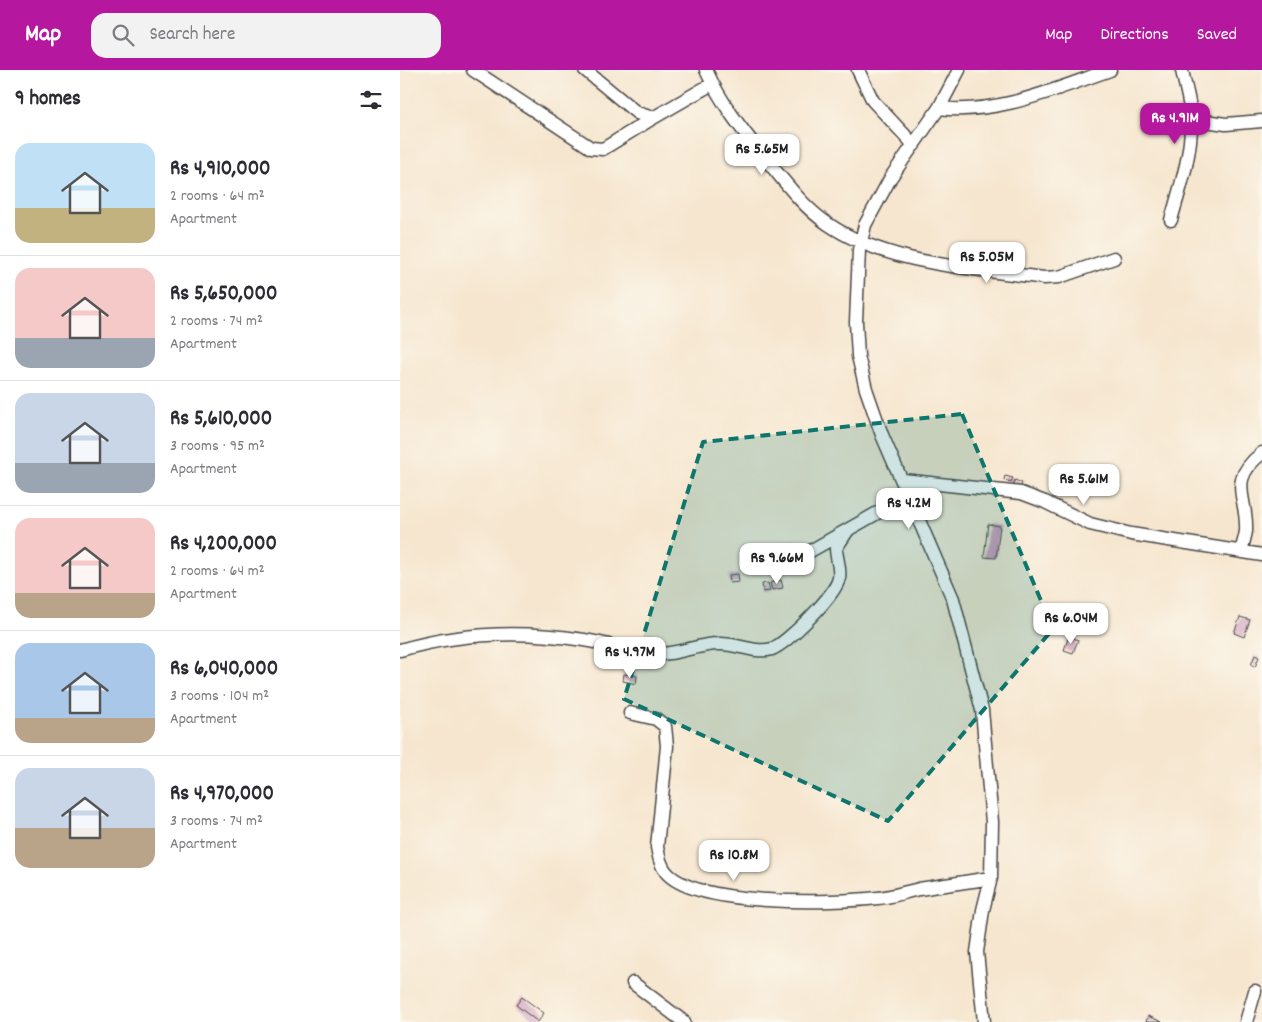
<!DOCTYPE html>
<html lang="en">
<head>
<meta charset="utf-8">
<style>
  :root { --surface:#fff; --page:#f2f2f3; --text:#2b2b33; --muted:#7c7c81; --line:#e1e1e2; --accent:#b5179e }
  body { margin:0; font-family:Dekko,sans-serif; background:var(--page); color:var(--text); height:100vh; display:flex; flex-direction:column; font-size:19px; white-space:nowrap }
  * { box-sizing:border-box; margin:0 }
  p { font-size:16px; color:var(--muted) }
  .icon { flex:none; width:28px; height:28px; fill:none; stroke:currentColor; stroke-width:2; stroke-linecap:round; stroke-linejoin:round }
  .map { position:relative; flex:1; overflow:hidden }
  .sheet { display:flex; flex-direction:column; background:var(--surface); width:400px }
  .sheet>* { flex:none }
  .price { position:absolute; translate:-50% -42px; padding:0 11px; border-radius:10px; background:#fff; color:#222; font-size:16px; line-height:32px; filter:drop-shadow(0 1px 2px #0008) }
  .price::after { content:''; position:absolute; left:50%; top:30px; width:15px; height:11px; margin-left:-8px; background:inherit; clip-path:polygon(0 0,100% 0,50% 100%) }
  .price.selected { background:var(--accent); color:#fff }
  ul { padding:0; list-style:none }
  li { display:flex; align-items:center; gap:15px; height:125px; padding:0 15px }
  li+li { border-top:1px solid var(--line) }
  li span { display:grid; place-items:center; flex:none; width:140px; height:100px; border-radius:15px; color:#555 }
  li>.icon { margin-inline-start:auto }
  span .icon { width:60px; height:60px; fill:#fffc; stroke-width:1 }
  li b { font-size:21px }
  h2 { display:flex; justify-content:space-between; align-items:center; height:60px; padding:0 15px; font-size:21px }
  header { display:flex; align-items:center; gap:30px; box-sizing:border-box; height:70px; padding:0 25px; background:var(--accent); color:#fff }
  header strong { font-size:24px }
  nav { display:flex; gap:28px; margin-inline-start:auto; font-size:18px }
  .search { width:350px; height:45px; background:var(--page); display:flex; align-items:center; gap:12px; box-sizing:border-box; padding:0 18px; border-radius:15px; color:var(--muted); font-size:19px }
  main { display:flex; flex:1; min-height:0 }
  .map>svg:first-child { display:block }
  .building { fill:#cb93b8 }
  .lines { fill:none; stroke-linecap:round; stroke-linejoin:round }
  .minor-casing { stroke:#494744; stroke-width:15 }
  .minor { stroke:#fff; stroke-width:12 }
  .marked { fill:#0f766e; fill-opacity:0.2; stroke:#0f766e; stroke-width:4; stroke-dasharray:10 6; stroke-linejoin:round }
</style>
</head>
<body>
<header>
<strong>Map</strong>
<div class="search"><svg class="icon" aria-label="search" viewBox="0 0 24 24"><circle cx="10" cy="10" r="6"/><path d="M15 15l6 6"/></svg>Search here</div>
<nav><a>Map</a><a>Directions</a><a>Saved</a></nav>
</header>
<main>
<section class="sheet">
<h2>9 homes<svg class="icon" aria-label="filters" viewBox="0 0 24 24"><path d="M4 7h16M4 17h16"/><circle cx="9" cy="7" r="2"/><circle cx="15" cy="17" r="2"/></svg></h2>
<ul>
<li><span style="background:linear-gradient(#bfe0f5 65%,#c2b280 0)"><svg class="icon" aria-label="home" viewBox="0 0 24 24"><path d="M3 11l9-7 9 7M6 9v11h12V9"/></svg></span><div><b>Rs 4,910,000</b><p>2 rooms · 64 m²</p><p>Apartment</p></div></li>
<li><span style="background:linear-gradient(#f6c9c9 70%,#9aa5b1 0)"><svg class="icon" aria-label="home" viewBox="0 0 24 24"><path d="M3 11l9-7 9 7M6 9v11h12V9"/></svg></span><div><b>Rs 5,650,000</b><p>2 rooms · 74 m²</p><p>Apartment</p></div></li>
<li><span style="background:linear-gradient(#c9d6e8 70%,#9aa5b1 0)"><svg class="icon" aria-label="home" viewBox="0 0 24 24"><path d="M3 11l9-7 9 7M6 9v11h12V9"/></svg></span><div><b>Rs 5,610,000</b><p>3 rooms · 95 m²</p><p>Apartment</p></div></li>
<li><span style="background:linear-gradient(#f6c9c9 75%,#b9a48a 0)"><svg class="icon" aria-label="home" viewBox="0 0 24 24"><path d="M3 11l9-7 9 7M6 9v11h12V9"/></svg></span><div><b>Rs 4,200,000</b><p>2 rooms · 64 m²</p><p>Apartment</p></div></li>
<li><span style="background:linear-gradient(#a9c7e8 75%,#b9a48a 0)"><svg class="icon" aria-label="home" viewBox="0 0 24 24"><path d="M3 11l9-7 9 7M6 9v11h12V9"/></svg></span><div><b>Rs 6,040,000</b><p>3 rooms · 104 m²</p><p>Apartment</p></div></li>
<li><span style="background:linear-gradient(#c9d6e8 60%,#b9a48a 0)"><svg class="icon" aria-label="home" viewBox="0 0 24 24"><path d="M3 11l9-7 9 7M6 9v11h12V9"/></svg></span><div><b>Rs 4,970,000</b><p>3 rooms · 74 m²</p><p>Apartment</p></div></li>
</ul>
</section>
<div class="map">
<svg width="862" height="952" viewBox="0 0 862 952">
  <rect width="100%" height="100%" fill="#fbf7ec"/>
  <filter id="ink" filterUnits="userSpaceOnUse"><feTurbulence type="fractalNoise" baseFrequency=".02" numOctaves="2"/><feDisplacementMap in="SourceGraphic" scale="10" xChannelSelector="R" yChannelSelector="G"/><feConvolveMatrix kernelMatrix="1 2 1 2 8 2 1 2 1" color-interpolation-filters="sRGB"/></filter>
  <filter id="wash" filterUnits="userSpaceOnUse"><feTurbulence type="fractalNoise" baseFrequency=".0096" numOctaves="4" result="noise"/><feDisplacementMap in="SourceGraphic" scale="20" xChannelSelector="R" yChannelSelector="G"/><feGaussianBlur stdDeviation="1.12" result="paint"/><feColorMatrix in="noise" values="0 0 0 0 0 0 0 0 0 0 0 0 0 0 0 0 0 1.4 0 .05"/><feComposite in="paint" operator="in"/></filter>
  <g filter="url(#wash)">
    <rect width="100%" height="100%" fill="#f6e6cf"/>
    <g id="blocks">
      <path class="building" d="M605 406 613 408 611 412 604 410Z
        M615 410 622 413 620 418 613 414Z
        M588 454 600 456 596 488 584 487Z
        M338 504 339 512 330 513 329 505Z
        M381 510 383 518 372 520 370 513Z
        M368 513 370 521 363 522 362 514Z
        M840 547 850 550 844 567 834 563Z
        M669 566 678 570 673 583 664 580Z
        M855 585 859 587 855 597 851 595Z
        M224 604 237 606 236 614 223 611Z
        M122 927 144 943 138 952 116 935Z
        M748 946 762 952H746Z"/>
    </g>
  </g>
  <g filter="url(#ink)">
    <use href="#blocks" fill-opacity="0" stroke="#494744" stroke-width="1"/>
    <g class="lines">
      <g class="minor-casing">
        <path id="minor" d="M73 0 191 78 203 79 253 48
          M185 0 237 43 253 48 312 14
          M306 0C321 33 342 60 365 88 384 111 403 137 428 154 490 196 573 198 644 208L659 207 714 188
          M458 0 473 31 514 75
          M559 0 539 38 491 107 465 155 459 180 456 252 458 286 466 319 482 365 553 529 582 640 592 752 591 808 583 840 577 882 584 952
          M539 38C598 45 655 19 710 0
          M791 49 826 54 862 51
          M771 150C780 118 792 84 791 50 791 33 785 17 782 0
          M503 410 621 423 645 432 690 454 731 464 862 485
          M841 481C843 474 845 468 846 461 848 426 826 412 862 383
          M405 484 509 425
          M0 580C61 562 121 560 184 570 209 574 234 583 259 584 280 584 298 574 319 574 336 573 355 584 372 579 387 573 436 525 439 508 441 498 436 488 436 478L448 460
          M230 643 256 649 265 656 267 676 257 777C259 787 260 794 266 802 296 837 434 833 478 828 492 827 505 822 519 819 543 815 567 812 591 808
          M233 913 284 952
          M846 952 855 921"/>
      </g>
      <use href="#minor" class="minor"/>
    </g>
  </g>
  <path class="marked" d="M562 344 653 559 488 751 224 629 303 372Z"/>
</svg>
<b class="price selected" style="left:775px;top:75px">Rs 4.91M</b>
<b class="price" style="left:362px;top:106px">Rs 5.65M</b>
<b class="price" style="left:587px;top:214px">Rs 5.05M</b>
<b class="price" style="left:684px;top:436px">Rs 5.61M</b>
<b class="price" style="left:509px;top:460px">Rs 4.2M</b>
<b class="price" style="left:377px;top:515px">Rs 9.66M</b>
<b class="price" style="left:671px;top:575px">Rs 6.04M</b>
<b class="price" style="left:230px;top:609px">Rs 4.97M</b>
<b class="price" style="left:334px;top:812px">Rs 10.8M</b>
</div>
</main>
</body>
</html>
